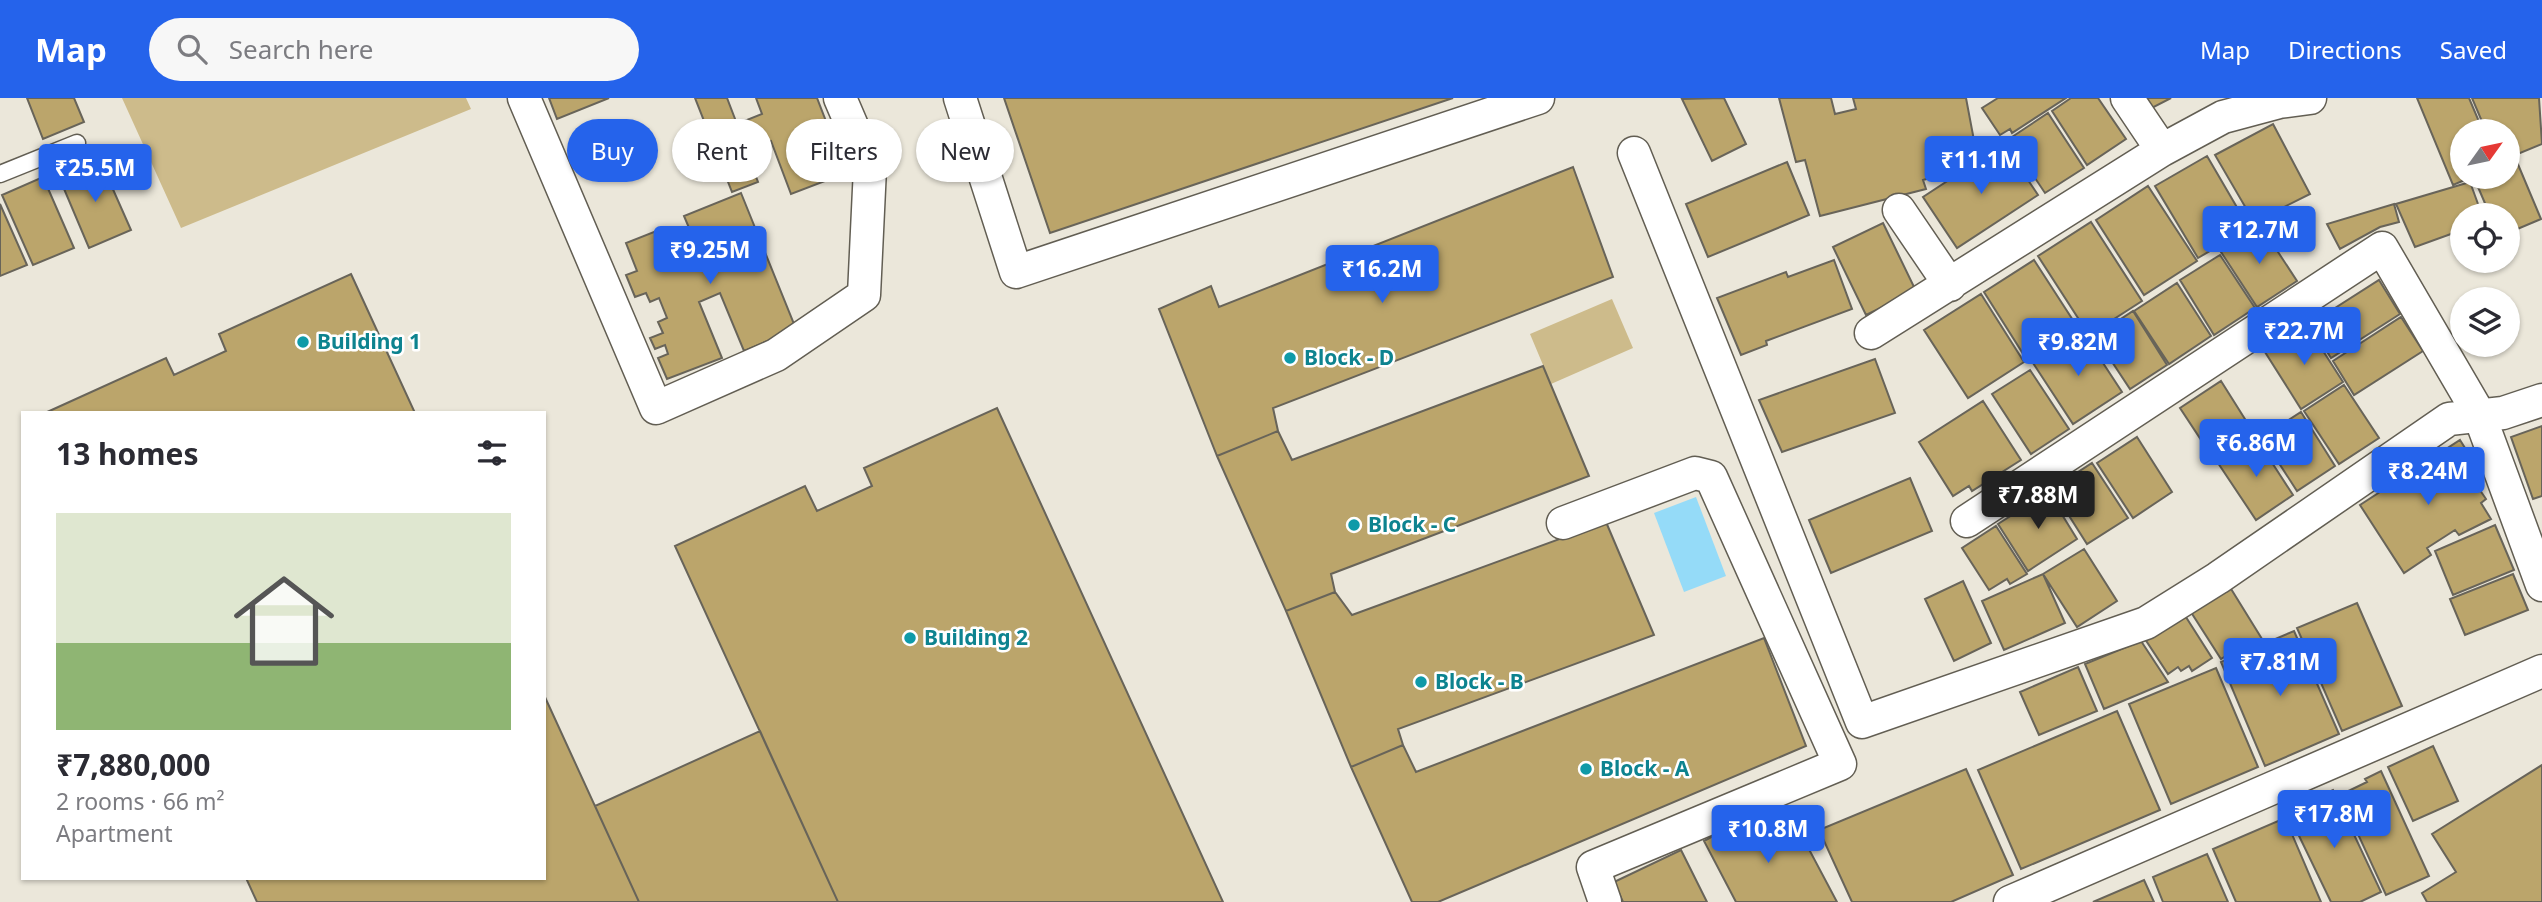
<!DOCTYPE html>
<html lang="en">
<head>
<meta charset="utf-8">
<style>
  :root { --surface:#fff; --page:#f7f7f7; --text:#2b2b33; --muted:#7c7c81; --accent:#2563eb }
  body { margin:0; font-family:"Noto Sans",sans-serif; background:var(--page); color:var(--text); height:100vh; display:flex; flex-direction:column; font-size:26px; white-space:nowrap }
  * { box-sizing:border-box; margin:0 }
  p { font-size:23px; color:var(--muted) }
  .icon { flex:none; width:38px; height:38px; fill:none; stroke:currentColor; stroke-width:2; stroke-linecap:round; stroke-linejoin:round }
  .map { position:relative; flex:1; overflow:hidden }
  .panel { position:absolute; left:21px; top:313px; width:525px; height:469px; display:flex; flex-direction:column; background:var(--surface); border-radius:0px; box-shadow:0 2px 5px #0004 }
  .panel>* { flex:none }
  .guide { position:absolute; left:567px; top:21px; width:665px; height:63px; display:flex; gap:14px }
  .needle { width:46px; rotate:57deg }
  .fabs { position:absolute; left:2450px; top:21px; display:grid; gap:14px }
  .fabs a { display:grid; place-items:center; width:70px; height:70px; border-radius:50%; background:var(--surface); box-shadow:0 2px 5px #0004; font-size:35px }
  .price { position:absolute; translate:-50% -60px; padding:0 16px; border-radius:7px; background:var(--accent); color:#fff; font-size:23px; line-height:46px; filter:drop-shadow(0 2px 4px #0008) }
  .price::after { content:''; position:absolute; left:50%; top:42px; width:21px; height:16px; margin-left:-10px; background:inherit; clip-path:polygon(0 0,100% 0,50% 100%) }
  .price.current { background:#222; color:#fff }
  ul { padding:0; list-style:none }
  li { display:grid; align-content:center; gap:14px; height:371px; padding:0 35px }
  li span { display:grid; place-items:center; height:217px; border-radius:0px; color:#555 }
  li>.icon { margin-inline-start:auto }
  span .icon { width:126px; height:126px; fill:#fffc; stroke-width:1 }
  li b { font-size:30px }
  h2 { display:flex; justify-content:space-between; align-items:center; height:84px; padding:0 35px; font-size:30px }
  .tag { padding:0 24px; border-radius:32px; background:var(--surface); box-shadow:0 2px 5px #0004; font-size:24px; line-height:63px }
  .tag.current { background:var(--accent); color:#fff }
  header { display:flex; align-items:center; gap:42px; box-sizing:border-box; height:98px; padding:0 35px; background:var(--accent); color:#fff }
  header strong { font-size:33px }
  nav { display:flex; gap:38px; margin-inline-start:auto; font-size:24px }
  .search { width:490px; height:63px; background:var(--page); display:flex; align-items:center; gap:18px; box-sizing:border-box; padding:0 24px; border-radius:38px; color:var(--muted); font-size:26px }
  .map>svg:first-child { display:block }
  .green { fill:#cdbb8b }
  .water { fill:#95dbf8 }
  .building { fill:#bba56b; stroke:#686459; stroke-width:2 }
  .lines { fill:none; stroke-linecap:round; stroke-linejoin:round }
  .service-casing { stroke:#625e53; stroke-width:19 }
  .minor-casing { stroke:#625e53; stroke-width:35 }
  .service { stroke:#fff; stroke-width:16 }
  .minor { stroke:#fff; stroke-width:32 }
  .culture-dot { fill:#0f9aa8; stroke:#fff; stroke-width:2.5 }
  .labels { text-anchor:middle; stroke-width:5; stroke-linejoin:round; paint-order:stroke }
  .culture-label { font-size:21px; font-weight:bold; fill:#0d838f; stroke:#fff; text-anchor:start }
</style>
</head>
<body>
<header>
<strong>Map</strong>
<div class="search"><svg class="icon" aria-label="search" viewBox="0 0 24 24"><circle cx="10" cy="10" r="6"/><path d="M15 15l6 6"/></svg>Search here</div>
<nav><a>Map</a><a>Directions</a><a>Saved</a></nav>
</header>
<div class="map">
<svg width="2542" height="804" viewBox="0 0 2542 804">
  <rect width="100%" height="100%" fill="#ebe7da"/>
  <path class="green" d="M122 0H466L471 11 181 130Z
    M1612 201 1633 250 1551 286 1530 236Z"/>
  <path class="water" d="M1696 399 1726 478 1684 494 1654 415Z"/>
  <path class="building" d="M27 0H74L84 24 43 41Z
    M549 0H609L557 21Z
    M695 0H727L737 26 762 16 756 0H817L846 75 791 96 771 43 746 53 758 84 732 94Z
    M1004 0H1453L1050 135Z
    M1724 0 1746 46 1712 63 1682 1Z
    M1779 0H1831L1835 16 1856 11 1853 0H1966L1976 53 1956 58 1959 68 1947 70 1948 75 1923 82 1926 91 1820 118 1805 62 1796 64Z
    M1998 0H2066L2012 35 2010 31 2000 37 1982 10Z
    M2071 0H2098L2126 41 2087 67 2052 13Z
    M2139 0H2171L2146 13Z
    M2417 0H2469L2483 33H2462V79H2472L2453 87Z
    M2472 0H2539L2542 46 2508 60V33H2486Z
    M2048 15 2084 70 2045 95 2009 41Z
    M2273 26 2310 96 2254 124 2215 57Z
    M2004 46 2038 97 1957 150 1923 99Z
    M2207 58 2249 130 2198 160 2155 88Z
    M100 62 131 132 89 150 59 79Z
    M1787 64 1809 117 1708 159 1686 106Z
    M2517 64 2541 121 2508 135V117H2490L2475 82 2508 79V68Z
    M1573 69 1613 179 1273 310 1278 333 1217 358 1159 211 1211 188 1219 209Z
    M43 79 74 150 33 167 2 97Z
    M2470 84 2482 117H2462V132L2415 149 2396 106Z
    M2148 88 2197 163 2144 197 2096 122Z
    M741 95 796 231 744 253 720 195 699 204 722 260 667 281 658 260 668 256 665 247 655 251 650 240 663 235 658 224 667 220 659 200 650 204 646 195 635 199 626 177 637 173 626 145 664 130 681 171 703 163 684 118Z
    M0 106 27 167 0 178Z
    M2394 106 2399 124 2380 129 2340 151 2327 126Z
    M2091 124 2142 203 2089 237 2038 158Z
    M1883 125 1916 193 1866 217 1833 149Z
    M2261 128 2297 183 2257 209 2221 154Z
    M2220 157 2255 210 2214 237 2180 182Z
    M1834 162 1852 211 1766 243 1767 247 1741 257 1717 200 1786 174 1788 179Z
    M2034 162 2078 230 2027 262 1984 194Z
    M351 176 415 315H45L166 260 174 277 226 253 219 236Z
    M2379 182 2400 216 2331 260 2310 226Z
    M2177 185 2211 238 2169 266 2134 213Z
    M1981 196 2024 264 1968 300 1924 232Z
    M2133 213 2167 267 2130 291 2095 238Z
    M2401 219 2423 253 2354 297 2333 263Z
    M2307 228 2343 284 2301 311 2265 254Z
    M2082 233 2122 294 2073 326 2033 265Z
    M1875 261 1895 315 1782 354 1759 302Z
    M1543 268 1589 378 1331 476 1335 494 1286 513 1217 358 1278 333 1292 362Z
    M2030 272 2069 331 2031 356 1992 296Z
    M2221 283 2255 337 2215 363 2180 310Z
    M2344 287 2379 340 2339 366 2304 313Z
    M1983 303 2021 362 1972 393 1969 388 1953 398 1919 344Z
    M997 310 1223 804H838L675 448 805 388 817 413 872 388 864 370Z
    M2301 314 2335 368 2297 393 2262 339Z
    M2542 328V398L2533 401 2511 339Z
    M2137 339 2172 394 2133 420 2097 365Z
    M2256 340 2293 397 2256 422 2218 365Z
    M2460 342 2470 358 2465 361 2475 376 2471 379 2486 401 2481 405 2491 421 2459 437 2455 432 2427 450 2431 457 2404 475 2360 407Z
    M2092 365 2128 420 2087 446 2052 391Z
    M1910 380 1932 433 1831 475 1809 422Z
    M2048 394 2077 441 2028 473 1998 426Z
    M1606 424 1654 537 1398 631 1403 647 1351 669 1286 513 1335 494 1352 517Z
    M2495 427 2514 472 2453 497 2435 453Z
    M1996 428 2027 476 2010 486 2007 481 1989 492 1962 450Z
    M2084 451 2117 503 2077 529 2043 476Z
    M2043 476 2065 525 2004 552 1982 503Z
    M2513 476 2528 512 2465 537 2450 501Z
    M1963 483 1991 545 1954 563 1925 501Z
    M2228 486 2262 541 2238 557 2235 552 2221 561 2189 511Z
    M2357 505 2402 608 2342 633 2297 530Z
    M2184 516 2212 560 2192 573 2189 568 2181 573 2178 569 2168 576 2145 541Z
    M2294 533 2339 636 2265 668 2221 564Z
    M1764 540 1806 648 1438 804H1412L1351 669 1403 647 1416 674Z
    M2141 543 2168 584 2104 611 2085 566Z
    M2078 569 2097 613 2039 637 2020 594Z
    M2216 570 2258 669 2171 706 2129 606Z
    M544 597 639 804H257L246 780H544Z
    M2117 613 2160 712 2021 771 1978 672Z
    M760 633 838 804H639L595 708Z
    M2433 648 2458 703 2413 723 2388 669Z
    M2542 667V804H2427L2422 795 2456 774 2432 736Z
    M1966 671 2013 777 1951 804H1852L1819 732Z
    M2381 673 2429 778 2386 797 2340 697 2367 684 2365 681Z
    M2333 692 2381 794 2360 804H2331L2287 713Z
    M1773 720 1778 731 1794 723 1837 804H1736L1704 743 1742 722 1748 734Z
    M2285 720 2321 804H2236L2213 751Z
    M1681 752 1707 804H1623L1614 784Z
    M2207 756 2228 804H2163L2153 779Z
    M2144 782 2154 804H2093Z"/>
  <g class="lines">
    <g class="service-casing">
      <path id="service" d="M0 76 77 45"/>
    </g>
    <g class="minor-casing">
      <path id="minor" d="M524 0 656 310 776 257 864 197 870 70 840 0
        M960 0 1016 174 1538 0
        M2127 0 2162 52
        M1634 55 1862 624 2146 525 2218 480 2449 321 2503 315 2542 302
        M1899 112 1950 187
        M1871 235 2162 52 2223 19 2279 4 2310 0
        M1967 423 2382 150 2479 316 2542 487
        M1563 425 1695 375 1711 379 1840 666 1593 769 1605 804
        M2010 804 2542 573"/>
    </g>
    <use href="#service" class="service"/>
    <use href="#minor" class="minor"/>
  </g>
  <g class="culture-dot">
    <circle cx="303" cy="244" r="7"/>
    <circle cx="1290" cy="260" r="7"/>
    <circle cx="1354" cy="427" r="7"/>
    <circle cx="910" cy="540" r="7"/>
    <circle cx="1421" cy="584" r="7"/>
    <circle cx="1586" cy="671" r="7"/>
  </g>
  <g class="labels">
    <g class="culture-label">
      <text x="317" y="251">Building 1</text>
      <text x="1304" y="267">Block - D</text>
      <text x="1368" y="434">Block - C</text>
      <text x="924" y="547">Building 2</text>
      <text x="1435" y="591">Block - B</text>
      <text x="1600" y="678">Block - A</text>
    </g>
  </g>
</svg>
<div class="fabs">
<a><svg class="needle" viewBox="-14 -14 28 28"><path d="M0-13l5 13h-10z" fill="#e53935"/><path d="M0 13l5-13h-10z" fill="#7c7c81"/></svg></a>
<a><svg class="icon" aria-label="locate" viewBox="0 0 24 24"><circle cx="12" cy="12" r="6"/><path d="M12 2v4M12 18v4M2 12h4M18 12h4"/></svg></a>
<a><svg class="icon" aria-label="layers" viewBox="0 0 24 24"><path d="M12 4l9 5-9 5-9-5zM3 14l9 5 9-5"/></svg></a>
</div>
<b class="price" style="left:1981px;top:98px">₹11.1M</b>
<b class="price" style="left:95px;top:106px">₹25.5M</b>
<b class="price" style="left:2259px;top:168px">₹12.7M</b>
<b class="price" style="left:710px;top:188px">₹9.25M</b>
<b class="price" style="left:1382px;top:207px">₹16.2M</b>
<b class="price" style="left:2304px;top:269px">₹22.7M</b>
<b class="price" style="left:2078px;top:280px">₹9.82M</b>
<b class="price" style="left:2256px;top:381px">₹6.86M</b>
<b class="price" style="left:2428px;top:409px">₹8.24M</b>
<b class="price current" style="left:2038px;top:433px">₹7.88M</b>
<b class="price" style="left:2280px;top:600px">₹7.81M</b>
<b class="price" style="left:2334px;top:752px">₹17.8M</b>
<b class="price" style="left:1768px;top:767px">₹10.8M</b>
<div class="guide">
<a class="tag current">Buy</a>
<a class="tag">Rent</a>
<a class="tag">Filters</a>
<a class="tag">New</a>
</div>
<section class="panel">
<h2>13 homes<svg class="icon" aria-label="filters" viewBox="0 0 24 24"><path d="M4 7h16M4 17h16"/><circle cx="9" cy="7" r="2"/><circle cx="15" cy="17" r="2"/></svg></h2>
<ul>
<li><span style="background:linear-gradient(#dfe7d0 60%,#8fb573 0)"><svg class="icon" aria-label="home" viewBox="0 0 24 24"><path d="M3 11l9-7 9 7M6 9v11h12V9"/></svg></span><div><b>₹7,880,000</b><p>2 rooms · 66 m²</p><p>Apartment</p></div></li>
</ul>
</section>
</div>
</body>
</html>
